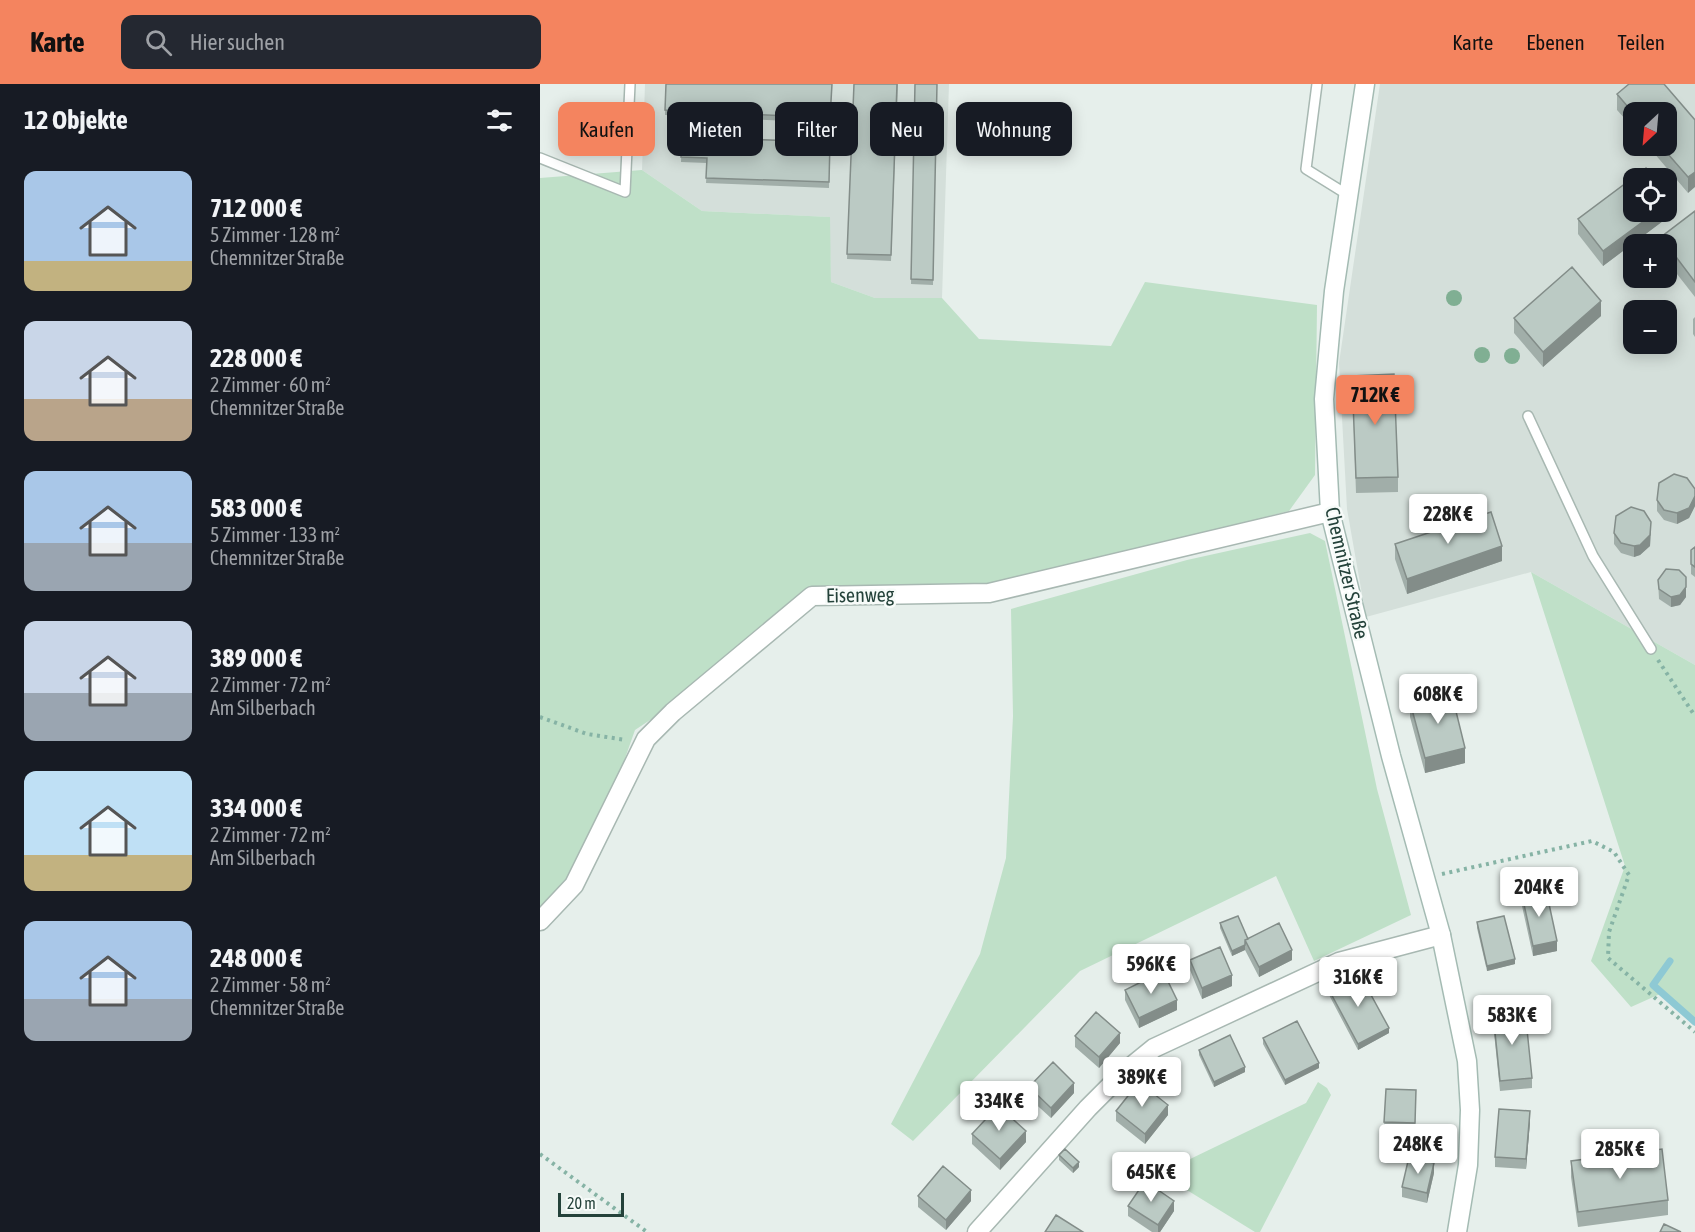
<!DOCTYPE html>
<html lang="de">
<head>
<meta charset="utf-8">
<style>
  :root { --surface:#171b24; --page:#242831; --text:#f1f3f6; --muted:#9ea1a6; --accent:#f4845f }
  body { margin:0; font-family:"Asap Condensed",sans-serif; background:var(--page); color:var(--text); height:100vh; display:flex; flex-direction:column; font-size:22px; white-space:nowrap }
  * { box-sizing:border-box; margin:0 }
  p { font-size:20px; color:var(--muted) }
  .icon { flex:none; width:33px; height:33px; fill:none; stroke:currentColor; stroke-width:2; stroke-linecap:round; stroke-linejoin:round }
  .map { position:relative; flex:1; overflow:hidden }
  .sheet { display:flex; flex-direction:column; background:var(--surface); width:540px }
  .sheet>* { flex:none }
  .guide { position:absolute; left:18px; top:18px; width:570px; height:54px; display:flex; gap:12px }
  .needle { width:39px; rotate:206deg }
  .buttons { position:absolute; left:1083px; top:18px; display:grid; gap:12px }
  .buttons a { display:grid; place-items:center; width:54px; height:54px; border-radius:12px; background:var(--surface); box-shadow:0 3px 15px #0003; font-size:30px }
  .scale { position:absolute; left:18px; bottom:15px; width:66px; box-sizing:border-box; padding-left:6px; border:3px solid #24423a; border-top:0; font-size:16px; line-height:21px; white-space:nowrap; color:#24423a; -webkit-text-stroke:4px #f7fbf9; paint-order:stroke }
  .price { position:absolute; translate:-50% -51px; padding:0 14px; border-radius:6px; background:#fff; color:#222; font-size:20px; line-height:39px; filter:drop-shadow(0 2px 3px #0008) }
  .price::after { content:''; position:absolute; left:50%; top:36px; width:18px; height:14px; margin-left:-9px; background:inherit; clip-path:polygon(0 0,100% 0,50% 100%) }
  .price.selected { background:var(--accent); color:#111 }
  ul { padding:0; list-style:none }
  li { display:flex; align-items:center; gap:18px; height:150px; padding:0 24px }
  li span { display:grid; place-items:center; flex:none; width:168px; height:120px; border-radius:12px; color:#555 }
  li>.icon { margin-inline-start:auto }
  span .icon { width:72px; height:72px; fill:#fffc; stroke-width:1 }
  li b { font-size:26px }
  h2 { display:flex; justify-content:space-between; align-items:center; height:72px; padding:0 24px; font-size:26px }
  .tag { padding:0 21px; border-radius:12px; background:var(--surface); box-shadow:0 3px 15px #0003; font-size:21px; line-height:54px }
  .tag.selected { background:var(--accent); color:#111 }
  header { display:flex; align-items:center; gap:36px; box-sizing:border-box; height:84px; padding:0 30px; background:var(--accent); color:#111 }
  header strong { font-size:28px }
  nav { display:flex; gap:33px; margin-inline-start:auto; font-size:21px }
  .search { width:420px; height:54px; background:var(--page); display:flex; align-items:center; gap:15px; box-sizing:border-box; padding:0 21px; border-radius:12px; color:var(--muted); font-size:22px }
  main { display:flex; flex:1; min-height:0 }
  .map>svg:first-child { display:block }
  .built { fill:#d4dfda; fill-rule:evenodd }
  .green { fill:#bfe0c8 }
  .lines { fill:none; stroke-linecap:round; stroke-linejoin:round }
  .stream { stroke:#8ec9d4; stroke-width:7 }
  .lane-casing { stroke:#a8b8b2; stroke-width:12 }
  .street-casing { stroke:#a8b8b2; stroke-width:21 }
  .secondary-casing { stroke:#a4bbb3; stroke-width:21 }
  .path { stroke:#86b3a5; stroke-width:4; stroke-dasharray:3 4.5; stroke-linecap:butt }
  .lane { stroke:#fff; stroke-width:9 }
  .street { stroke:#fff; stroke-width:18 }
  .secondary { stroke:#fff; stroke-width:18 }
  .tree { fill:#80af93 }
  .wall { fill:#a1aea9 }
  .shaded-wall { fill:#838d89 }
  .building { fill:#bbcac4; stroke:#838d89; stroke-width:1.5 }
  .labels { text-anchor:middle; stroke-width:5; stroke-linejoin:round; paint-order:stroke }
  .street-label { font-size:20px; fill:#24423a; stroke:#f7fbf9 }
</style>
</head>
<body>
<header>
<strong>Karte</strong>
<div class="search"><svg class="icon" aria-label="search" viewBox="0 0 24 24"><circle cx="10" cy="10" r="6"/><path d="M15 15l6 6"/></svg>Hier suchen</div>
<nav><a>Karte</a><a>Ebenen</a><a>Teilen</a></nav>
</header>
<main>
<section class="sheet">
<h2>12 Objekte<svg class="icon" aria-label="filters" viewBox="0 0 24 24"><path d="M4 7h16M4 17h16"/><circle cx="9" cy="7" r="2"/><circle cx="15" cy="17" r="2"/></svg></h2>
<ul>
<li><span style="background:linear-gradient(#a9c7e8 75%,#c2b280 0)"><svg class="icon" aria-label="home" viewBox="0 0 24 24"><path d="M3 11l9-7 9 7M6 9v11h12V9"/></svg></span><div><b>712 000 €</b><p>5 Zimmer · 128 m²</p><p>Chemnitzer Straße</p></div></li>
<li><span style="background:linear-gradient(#c9d6e8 65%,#b9a48a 0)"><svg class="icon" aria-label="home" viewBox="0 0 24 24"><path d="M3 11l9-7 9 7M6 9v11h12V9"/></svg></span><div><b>228 000 €</b><p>2 Zimmer · 60 m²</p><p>Chemnitzer Straße</p></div></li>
<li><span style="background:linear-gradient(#a9c7e8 60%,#9aa5b1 0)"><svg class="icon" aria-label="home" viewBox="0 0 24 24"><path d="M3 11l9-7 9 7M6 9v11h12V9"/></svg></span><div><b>583 000 €</b><p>5 Zimmer · 133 m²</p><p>Chemnitzer Straße</p></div></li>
<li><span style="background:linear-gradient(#c9d6e8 60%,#9aa5b1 0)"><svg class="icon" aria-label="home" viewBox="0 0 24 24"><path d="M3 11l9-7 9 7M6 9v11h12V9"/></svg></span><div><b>389 000 €</b><p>2 Zimmer · 72 m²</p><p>Am Silberbach</p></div></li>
<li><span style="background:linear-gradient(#bfe0f5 70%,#c2b280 0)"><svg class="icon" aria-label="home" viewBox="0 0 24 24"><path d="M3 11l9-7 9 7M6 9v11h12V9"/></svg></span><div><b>334 000 €</b><p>2 Zimmer · 72 m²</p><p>Am Silberbach</p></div></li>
<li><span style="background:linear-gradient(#a9c7e8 65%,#9aa5b1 0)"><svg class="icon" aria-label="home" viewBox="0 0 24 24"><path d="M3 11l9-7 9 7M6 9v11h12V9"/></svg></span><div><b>248 000 €</b><p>2 Zimmer · 58 m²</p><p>Chemnitzer Straße</p></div></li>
</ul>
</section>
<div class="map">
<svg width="1155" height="1148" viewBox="0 0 1155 1148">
  <rect width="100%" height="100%" fill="#e6efeb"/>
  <path class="built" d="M105 0H409L402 214H335L291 198 289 133 162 127 102 86Z
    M840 0H1155V581L991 488 826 533 807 425 799 279ZM1094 28H1126V62H1094ZM1094 94H1126V128H1094ZM1094 160H1126V194H1094ZM1094 226H1126V260H1094Z"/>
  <path class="green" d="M102 86 162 127 290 133 291 198 335 214H402L439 255 571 262 605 198 777 221 775 391 749 427 447 504 271 507 116 632 95 646 83 680 24 802 0 827V94Z
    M770 449 785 457 837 705 871 831 774 877 736 792 540 887 373 1057 351 1040 440 870 466 774 473 632 471 525 647 476Z
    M991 488 1155 581V942L1120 910 1091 923 1051 877 1085 782Z
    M778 998 787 1004 791 1011 720 1148H715L629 1095 646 1077 766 1019Z"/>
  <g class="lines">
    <path class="stream" d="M1130 877 1113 901 1155 938"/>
    <g class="lane-casing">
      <path id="lane" d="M777 0 766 85 808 111
        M0 74 85 108 90 0
        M988 332 1053 472 1111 565"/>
    </g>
    <g class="street-casing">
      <path id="street" d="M0 837 34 801 106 655 133 628 272 512 449 509 790 428
        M437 1148 548 1024 582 990 614 964 799 878 901 851"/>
    </g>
    <g class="secondary-casing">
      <path id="secondary" d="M825 0 794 207 784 315 790 428 851 672 901 851 927 977 930 1026 928 1081 917 1148"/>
    </g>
    <path class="path" d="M1118 576 1153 629
      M0 633 47 650 86 656
      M902 790 1052 757 1074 768 1089 791 1069 848 1068 874 1155 948
      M0 1070 107 1148"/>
    <use href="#lane" class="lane"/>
    <use href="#street" class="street"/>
    <use href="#secondary" class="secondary"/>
  </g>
  <g class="tree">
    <circle cx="914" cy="214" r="8"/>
    <circle cx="942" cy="271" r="8"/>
    <circle cx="972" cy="272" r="8"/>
  </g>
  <path class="wall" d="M126 0H292L290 39 125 31Z
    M314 0H358L351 177 307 175Z
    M375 0H397L393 201 371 200Z
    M1077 10 1155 36 1148 109 1108 62H1126L1094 28V45L1077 26Z
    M142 53 290 58 289 104 166 99 167 79 141 78Z
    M1155 127V213L1126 176V160H1121V153Z
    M1131 131 1063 182 1038 150V135Z
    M1061 232 1003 283 974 249V234Z
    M1155 233V253L1153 250V235Z
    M812 292 858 393V408L816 409Z
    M1155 405V422L1149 434 1137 440 1124 436 1117 427V416Z
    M1111 448 1110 462 1100 471 1094 473 1081 469 1074 460V449Z
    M855 460 962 477 867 510 855 475Z
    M1155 463V493L1151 490V466Z
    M1118 496 1146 513 1140 521 1131 523 1119 515Z
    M870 618 925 679 885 689 870 633Z
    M982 811 1017 867 993 872 982 822Z
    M937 838 975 880 947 887 937 844Z
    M680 839 708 855 752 876 719 893 705 866 692 872 680 844Z
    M650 876 692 902 662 915 650 886Z
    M788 904 849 949 818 966 788 909Z
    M585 906 637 926 599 944 585 916Z
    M953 929 992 994V1004L960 1007 953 939Z
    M535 952 580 959 559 984 535 963Z
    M723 954 779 984 745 1001 723 960Z
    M659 966 705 988 674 1003 659 971Z
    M489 1003 534 1009 511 1034 489 1014Z
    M846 1005 876 1006 875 1045 844 1043Z
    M576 1027 628 1031 605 1060 576 1037Z
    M990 1038 986 1085 955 1083V1073Z
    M432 1050 486 1058 460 1086 432 1060Z
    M519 1071 539 1083 533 1089 519 1076Z
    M1031 1077 1128 1116V1131L1038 1143 1031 1093Z
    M894 1089 887 1119 862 1113V1103Z
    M378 1112 431 1117 406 1146 378 1123Z
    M588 1122 634 1127 620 1148H612L588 1132Z"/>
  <path class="shaded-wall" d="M1155 88V103L1148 109V93Z
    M1131 116V131L1063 182V167L1116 128H1126V119Z
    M1061 217V232L1003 283V268Z
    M1155 412V422L1149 434 1137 440V429Z
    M1111 438 1110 462 1100 471 1094 473V462Z
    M962 462V477L867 510V495Z
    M1146 503V513L1140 521 1131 523V513Z
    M925 664V679L885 689V674Z
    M1017 857V867L993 872V862Z
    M705 861V866L692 872V867Z
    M752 866V876L719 893V883Z
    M975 875V880L947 887V882Z
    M692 891V902L662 915V904Z
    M637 916V926L599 944V934Z
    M849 944V949L818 966V960Z
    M580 949V959L559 984V973Z
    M779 979V984L745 1001V996Z
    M705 983V988L674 1003V998Z
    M534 999V1009L511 1034V1024Z
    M628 1021V1031L605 1060V1050Z
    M990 1027V1038L986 1085V1075Z
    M486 1047V1058L460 1086V1075Z
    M539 1078V1083L533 1089V1084Z
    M894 1079V1089L887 1119V1109Z
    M431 1106V1117L406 1146V1136Z
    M634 1117V1127L620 1148H618V1141Z"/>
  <path class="building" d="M126 0H292L290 34 125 26Z
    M314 0H357L351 171 307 170Z
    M375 0H397L393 196 371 195Z
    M1089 0H1124L1155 36V88L1148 93 1121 62H1126V28H1094V30L1077 10Z
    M142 53 290 58 289 98 166 94 167 74 141 73Z
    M1106 84 1114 94H1094V128H1116L1063 167 1038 135Z
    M1126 110 1131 116 1126 119Z
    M1155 127V198L1121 153Z
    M1032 183 1061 217 1003 268 974 234Z
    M854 290 858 393 816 394 812 292Z
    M1134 390 1147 394 1155 405V412L1149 424 1137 429 1124 426 1117 416 1119 399Z
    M1091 423 1104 427 1111 438 1110 451 1100 461 1094 462 1081 459 1074 449 1076 432Z
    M951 428 962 462 867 495 855 460Z
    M1155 463V483L1151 480V466Z
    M1126 485 1139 486 1146 493V503L1140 511 1131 513 1119 505 1118 496Z
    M911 607 925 664 885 674 870 618Z
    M1006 806 1017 857 993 862 982 811Z
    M698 832 708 855 705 856V861L692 867 680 839Z
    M964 832 975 875 947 882 937 838Z
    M739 839 752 866 719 883 705 856Z
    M680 863 692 891 662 904 650 876Z
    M623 887 637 916 599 934 585 906Z
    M818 887 849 944 818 960 788 904Z
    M985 926 992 994 960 997 953 929Z
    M556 928 580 949 559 973 535 952Z
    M757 937 779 979 745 996 723 954Z
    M690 951 705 983 674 998 659 966Z
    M513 978 534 999 511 1024 489 1003Z
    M599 998 628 1021 605 1050 576 1027Z
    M846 1005 876 1006 875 1039 844 1038Z
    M458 1022 486 1047 460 1075 432 1050Z
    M959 1025 990 1027 986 1075 955 1073Z
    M525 1065 539 1078 533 1084 519 1071Z
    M1122 1065 1128 1116 1038 1128 1031 1077Z
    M869 1073 894 1079 887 1109 862 1103Z
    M403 1082 431 1106 406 1136 378 1112Z
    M605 1097 634 1117 618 1141 588 1122Z
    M516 1131 543 1148H505Z
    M1124 1140 1141 1148H1120Z"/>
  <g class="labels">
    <g class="street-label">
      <text transform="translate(807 489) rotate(77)" y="7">Chemnitzer Straße</text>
      <text transform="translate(320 511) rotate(-1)" y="7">Eisenweg</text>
    </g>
  </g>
</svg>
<div class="buttons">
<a><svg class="needle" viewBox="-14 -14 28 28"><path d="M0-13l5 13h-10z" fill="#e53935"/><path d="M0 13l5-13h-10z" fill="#9ea1a6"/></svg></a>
<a><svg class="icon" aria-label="locate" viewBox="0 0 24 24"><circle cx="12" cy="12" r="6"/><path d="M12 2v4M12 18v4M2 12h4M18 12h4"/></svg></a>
<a>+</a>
<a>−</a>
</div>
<div class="scale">20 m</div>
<b class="price selected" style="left:835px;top:342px">712K €</b>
<b class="price" style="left:908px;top:461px">228K €</b>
<b class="price" style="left:898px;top:641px">608K €</b>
<b class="price" style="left:999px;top:834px">204K €</b>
<b class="price" style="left:611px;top:911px">596K €</b>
<b class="price" style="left:818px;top:924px">316K €</b>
<b class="price" style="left:972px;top:962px">583K €</b>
<b class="price" style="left:602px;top:1024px">389K €</b>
<b class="price" style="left:459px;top:1048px">334K €</b>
<b class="price" style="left:878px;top:1091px">248K €</b>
<b class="price" style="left:1080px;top:1096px">285K €</b>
<b class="price" style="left:611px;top:1119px">645K €</b>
<div class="guide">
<a class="tag selected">Kaufen</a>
<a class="tag">Mieten</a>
<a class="tag">Filter</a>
<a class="tag">Neu</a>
<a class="tag">Wohnung</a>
</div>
</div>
</main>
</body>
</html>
